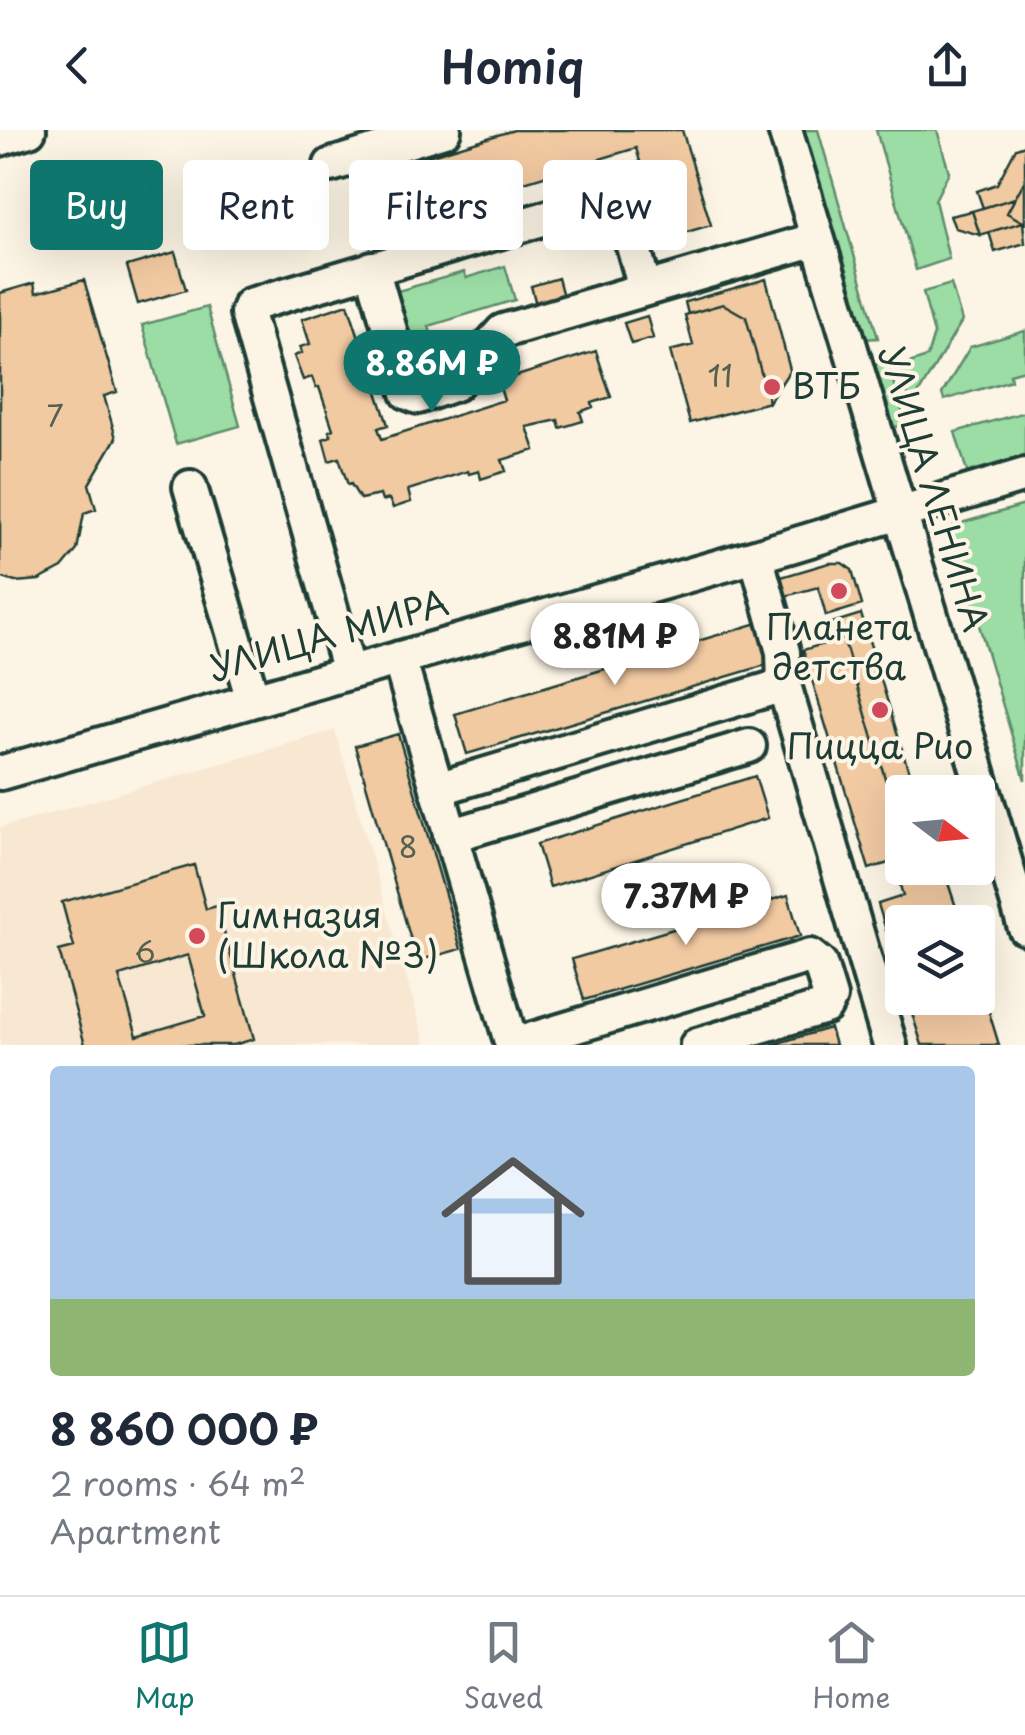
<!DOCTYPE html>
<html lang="en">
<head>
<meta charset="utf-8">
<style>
  :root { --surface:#fff; --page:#f6f6f7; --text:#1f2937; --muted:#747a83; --line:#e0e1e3; --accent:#0f766e }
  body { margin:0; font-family:"Playpen Sans",sans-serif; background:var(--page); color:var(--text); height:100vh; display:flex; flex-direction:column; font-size:38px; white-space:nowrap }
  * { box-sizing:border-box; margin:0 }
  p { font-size:32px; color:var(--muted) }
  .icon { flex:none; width:55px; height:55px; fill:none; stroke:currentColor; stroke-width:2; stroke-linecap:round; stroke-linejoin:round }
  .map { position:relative; height:915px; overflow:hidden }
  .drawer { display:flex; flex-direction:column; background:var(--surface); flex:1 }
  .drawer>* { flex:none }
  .guide { position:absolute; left:30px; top:30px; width:965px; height:90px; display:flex; gap:20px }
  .needle { width:65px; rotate:106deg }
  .fabs { position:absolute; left:885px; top:645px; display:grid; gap:20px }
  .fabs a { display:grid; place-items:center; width:110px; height:110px; border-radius:10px; background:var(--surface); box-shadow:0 10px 40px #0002; font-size:50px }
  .price { position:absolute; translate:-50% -85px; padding:0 22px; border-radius:35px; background:#fff; color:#222; font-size:32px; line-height:65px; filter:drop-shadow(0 2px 5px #0008) }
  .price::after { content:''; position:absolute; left:50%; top:60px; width:30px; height:22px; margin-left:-15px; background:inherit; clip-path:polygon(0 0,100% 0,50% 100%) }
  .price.current { background:var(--accent); color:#fff }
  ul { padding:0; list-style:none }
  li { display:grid; align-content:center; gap:20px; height:530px; padding:0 50px }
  li span { display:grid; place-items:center; height:310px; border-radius:10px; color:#555 }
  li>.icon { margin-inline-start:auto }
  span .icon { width:180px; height:180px; fill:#fffc; stroke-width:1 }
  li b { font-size:42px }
  .chip { padding:0 35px; border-radius:10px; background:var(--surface); box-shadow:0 10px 40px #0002; font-size:35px; line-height:90px }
  .chip.current { background:var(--accent); color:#fff }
  header { display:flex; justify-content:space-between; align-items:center; height:130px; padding:0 50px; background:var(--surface); font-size:45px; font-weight:600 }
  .menu { display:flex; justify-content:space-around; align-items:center; height:140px; border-top:2px solid var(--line); background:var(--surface); font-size:28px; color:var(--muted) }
  .menu a { display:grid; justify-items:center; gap:5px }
  .menu .current { color:var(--accent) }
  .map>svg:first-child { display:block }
  .built { fill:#f9e8d1 }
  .green { fill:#9cdca5; stroke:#5e8c6c; stroke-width:2.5 }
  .building { fill:#f2caa2; stroke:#1f3d34; stroke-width:2.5; fill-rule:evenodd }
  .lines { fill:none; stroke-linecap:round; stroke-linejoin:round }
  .minor-casing { stroke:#1f3d34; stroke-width:40 }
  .minor { stroke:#fcf5e5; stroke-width:32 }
  .poi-dot { fill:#d1495b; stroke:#fcf5e5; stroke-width:4 }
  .labels { text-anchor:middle; stroke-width:8; stroke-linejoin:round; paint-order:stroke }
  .number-label { font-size:30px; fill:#546050 }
  .poi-label { font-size:35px; fill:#1f3d34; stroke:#fcf5e5; text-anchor:start }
  .street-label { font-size:35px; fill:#1f3d34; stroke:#fcf5e5 }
</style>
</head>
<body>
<header><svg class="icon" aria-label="back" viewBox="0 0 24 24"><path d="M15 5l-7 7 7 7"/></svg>Homiq<svg class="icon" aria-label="share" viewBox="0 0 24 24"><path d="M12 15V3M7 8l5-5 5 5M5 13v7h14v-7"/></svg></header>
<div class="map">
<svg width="1025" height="915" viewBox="0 0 1025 915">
  <rect width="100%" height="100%" fill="#fcf5e5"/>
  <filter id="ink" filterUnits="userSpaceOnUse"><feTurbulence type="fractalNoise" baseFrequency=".01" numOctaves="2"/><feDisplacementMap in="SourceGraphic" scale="20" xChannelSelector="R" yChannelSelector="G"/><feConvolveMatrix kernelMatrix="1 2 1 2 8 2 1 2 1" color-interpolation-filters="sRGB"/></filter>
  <g filter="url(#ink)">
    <path class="built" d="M335 600 426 915H0V698Z"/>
    <path class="green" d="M799 0H818L878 208 862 209Z
      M876 0H937L949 42 935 70 949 129 916 140Z
      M505 136 515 170 429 196 435 218 412 225 394 162 464 142 466 148Z
      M951 154 962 191 911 276 900 236 927 227 934 204 923 162Z
      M207 177 240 296 176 314 142 195Z
      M1025 201V240L1010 244 1011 250 944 270 942 264 970 217Z
      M886 228 906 294 887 299 872 237Z
      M1025 282V327L1020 333 969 348 955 302Z
      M1025 375V650L952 404 954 395Z"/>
    <path class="building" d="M514 0H682L711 95 663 109 636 18 478 66 481 76 433 91 418 43 428 26Z
      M1025 15V50L1015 68 983 78 977 61 997 54 1016 18Z
      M1025 50V93L1007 83Z
      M1015 68 1007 83 1023 92 980 105 972 81Z
      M972 81 980 105 955 98 950 86Z
      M1023 92 1025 113 995 122 989 102Z
      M175 122 186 160 138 174 127 136Z
      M558 148 564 170 537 178 531 156Z
      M766 149 790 240 769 272 746 187 723 174 688 184 685 172Z
      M84 150 117 262 104 266 116 308 89 354 96 379 84 383 77 420 62 438 39 450 15 452 0 447V163L34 153 36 163Z
      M348 174 388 295 378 298 382 309 504 270 498 252 596 221 611 267 592 273 593 277 580 282 583 291 560 298 558 290 527 297 535 320 502 330 506 341 481 349 479 341 469 344 468 341 408 360 411 372 393 378 389 369 382 371 380 365 360 369 351 354 348 355 339 328 329 331 323 309 331 306 329 301 333 299 319 257 316 258 312 247 303 250 294 226 302 223 300 217 310 214 302 189Z
      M723 174 746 187 769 272 690 293 670 221 693 215 685 185Z
      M647 186 653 208 631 214 624 193Z
      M829 433H842L852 440 862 475 826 486 818 457 786 466 781 447Z
      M861 484 915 662H902V705L843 508 827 513 822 496Z
      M761 492 773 533 467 624 455 584Z
      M843 508 902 705V729L869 739 803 520Z
      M398 604 461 819 417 831 355 616Z
      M755 646 768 688 550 757 537 714Z
      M194 735 206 779 217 776 254 909 234 915H85L59 821 74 817 62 772ZM188 825 205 886 137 906 119 846Z
      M943 738 961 792H902V852L878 774 903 766 899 751Z
      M788 765 800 806 584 870 572 829Z
      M978 846 999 915H922L907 868H978Z
      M830 898 835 915H771Z"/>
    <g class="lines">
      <g class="minor-casing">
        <path id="minor" d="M785 0 1025 798
          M0 9 29 0
          M331 35 444 0
          M372 138 408 263 418 267 455 254 503 201 817 109
          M190 357 253 570
          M756 426 783 522 784 555
          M399 528 512 915
          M349 542 247 183 250 175 607 70 615 71 622 77 645 158
          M0 643 790 416 1025 345
          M437 659 784 555 890 915
          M450 706 749 616
          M513 915 810 826 820 834 830 867 825 877 697 915"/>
      </g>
      <use href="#minor" class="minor"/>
    </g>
  </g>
  <g class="poi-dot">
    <circle cx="772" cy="257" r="10"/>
    <circle cx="839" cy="461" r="10"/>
    <circle cx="880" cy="580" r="10"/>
    <circle cx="197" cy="806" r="10"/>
  </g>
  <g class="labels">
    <g class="number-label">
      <text x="720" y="257">11</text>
      <text x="55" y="297">7</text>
      <text x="408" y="728">8</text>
      <text x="145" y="833">6</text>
    </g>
    <g class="poi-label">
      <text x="792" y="269">ВТБ</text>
      <text x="839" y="510" text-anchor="middle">Планета<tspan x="839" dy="40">детства</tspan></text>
      <text x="880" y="629" text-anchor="middle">Пицца Рио</text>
      <text x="217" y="798">Гимназия<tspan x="217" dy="40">(Школа №3)</tspan></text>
    </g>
    <g class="street-label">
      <text transform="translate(933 359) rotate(73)" y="12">УЛИЦА ЛЕНИНА</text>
      <text transform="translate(329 506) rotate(-16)" y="12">УЛИЦА МИРА</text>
    </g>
  </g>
</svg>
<div class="fabs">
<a><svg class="needle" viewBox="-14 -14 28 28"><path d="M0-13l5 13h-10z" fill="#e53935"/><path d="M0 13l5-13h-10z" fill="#747a83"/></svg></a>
<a><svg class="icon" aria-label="layers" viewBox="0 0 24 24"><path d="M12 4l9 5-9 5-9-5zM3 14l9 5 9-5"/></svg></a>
</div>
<b class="price current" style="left:432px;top:285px">8.86M ₽</b>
<b class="price" style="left:615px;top:558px">8.81M ₽</b>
<b class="price" style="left:686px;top:818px">7.37M ₽</b>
<div class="guide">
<a class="chip current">Buy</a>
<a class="chip">Rent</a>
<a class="chip">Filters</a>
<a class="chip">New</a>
</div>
</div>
<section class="drawer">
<ul>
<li><span style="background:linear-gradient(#a9c7e8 75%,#8fb573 0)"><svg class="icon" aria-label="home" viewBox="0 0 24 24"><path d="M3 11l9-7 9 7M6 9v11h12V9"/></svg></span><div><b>8 860 000 ₽</b><p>2 rooms · 64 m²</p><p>Apartment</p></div></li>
</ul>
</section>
<nav class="menu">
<a class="current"><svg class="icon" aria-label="map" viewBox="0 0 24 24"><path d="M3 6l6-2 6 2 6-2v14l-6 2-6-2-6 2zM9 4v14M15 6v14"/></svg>Map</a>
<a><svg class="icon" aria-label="saved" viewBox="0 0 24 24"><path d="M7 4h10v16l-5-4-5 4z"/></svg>Saved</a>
<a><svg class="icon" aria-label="home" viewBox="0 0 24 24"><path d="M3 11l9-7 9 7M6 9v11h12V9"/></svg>Home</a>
</nav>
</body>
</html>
